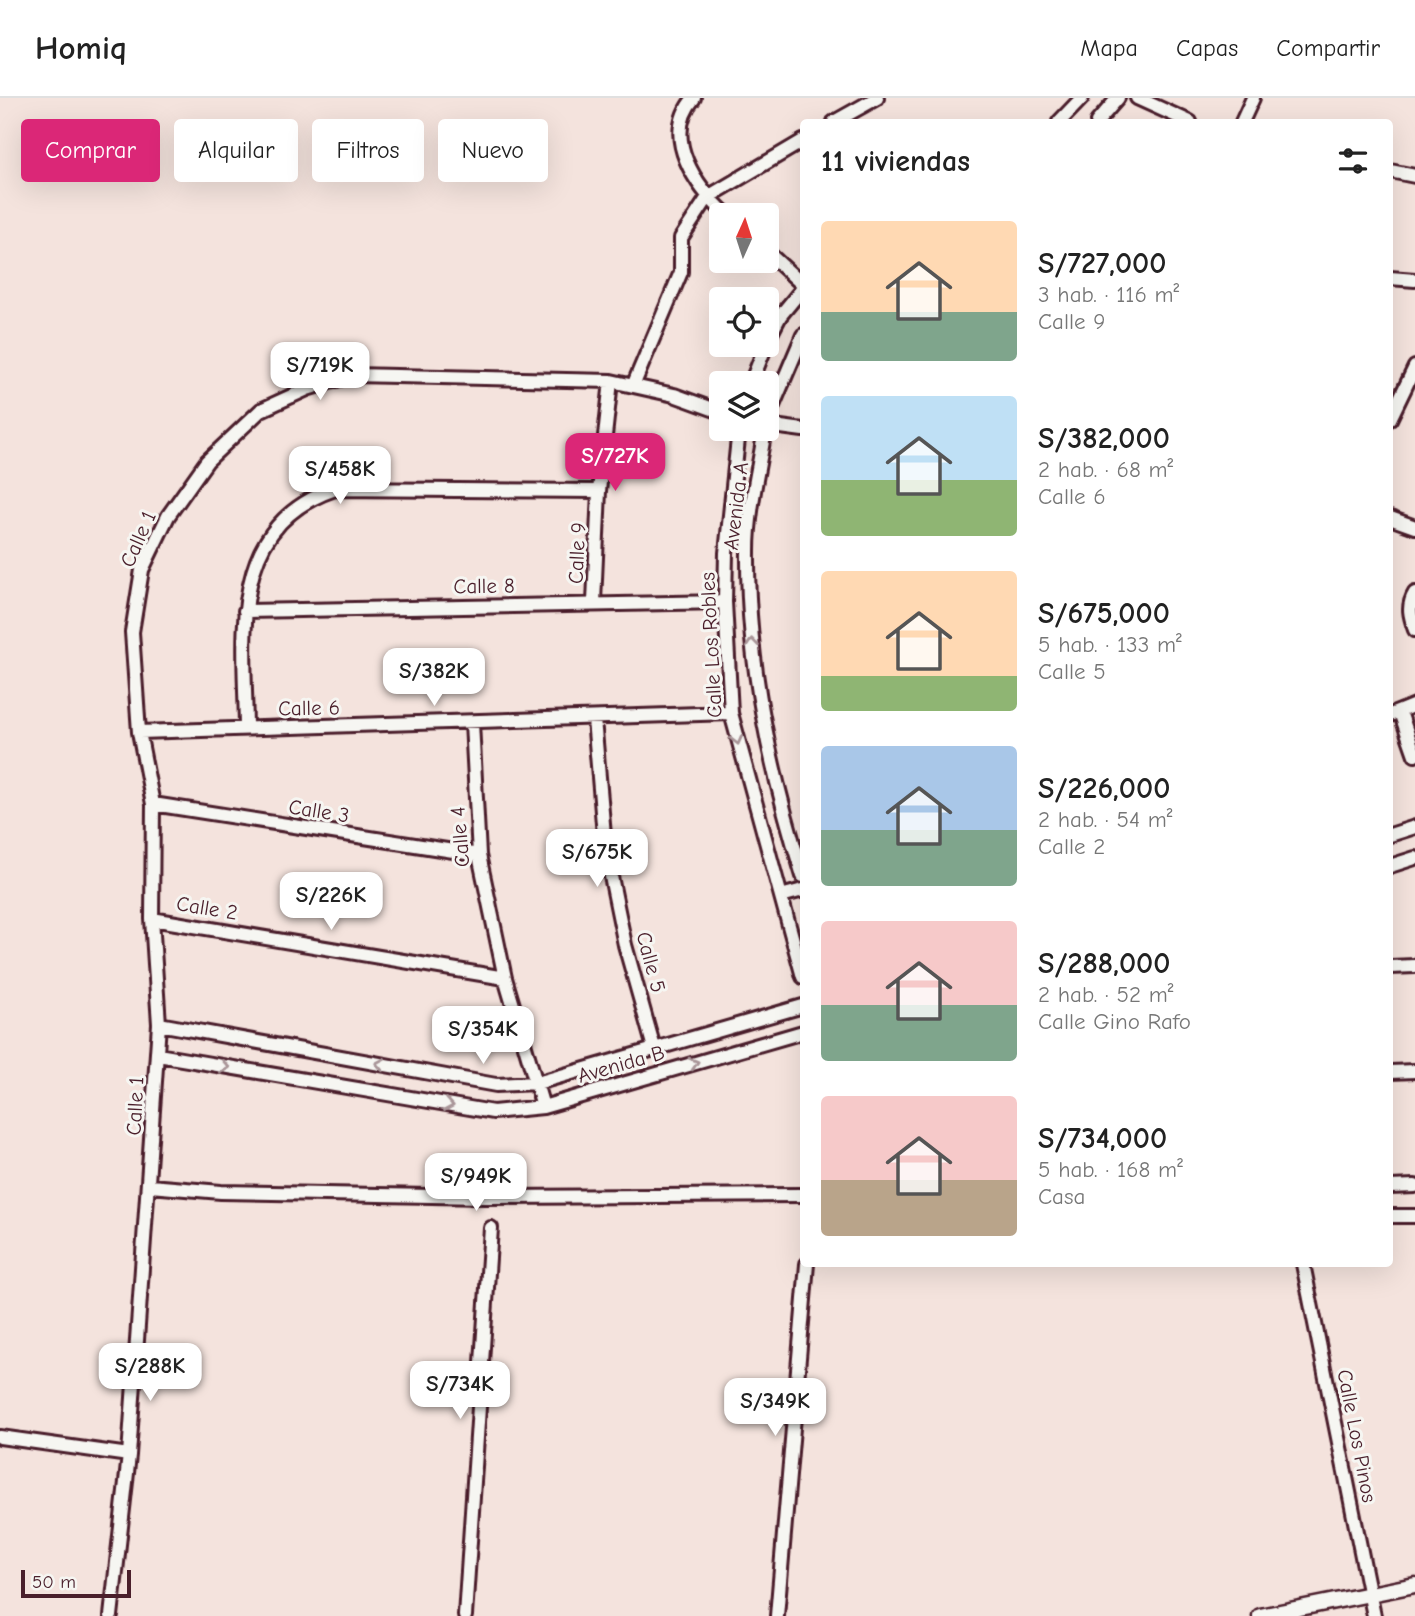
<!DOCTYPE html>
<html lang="es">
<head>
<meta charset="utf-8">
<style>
  :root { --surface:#fff; --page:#f2f2f2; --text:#222; --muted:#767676; --line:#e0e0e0; --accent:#db2777 }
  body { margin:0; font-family:"Comic Neue",sans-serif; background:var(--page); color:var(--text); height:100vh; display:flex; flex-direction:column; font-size:26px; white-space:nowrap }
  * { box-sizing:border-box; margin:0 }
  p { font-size:23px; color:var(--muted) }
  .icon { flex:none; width:38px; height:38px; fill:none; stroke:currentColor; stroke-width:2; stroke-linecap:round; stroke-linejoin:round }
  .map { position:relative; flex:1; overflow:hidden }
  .side { position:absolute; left:800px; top:21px; width:593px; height:1148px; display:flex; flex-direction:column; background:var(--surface); border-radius:7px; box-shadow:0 7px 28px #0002 }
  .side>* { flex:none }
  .guide { position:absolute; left:21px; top:21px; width:665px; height:63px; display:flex; gap:14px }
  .needle { width:46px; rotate:3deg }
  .fabs { position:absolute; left:709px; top:105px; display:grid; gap:14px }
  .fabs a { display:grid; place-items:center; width:70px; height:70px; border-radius:7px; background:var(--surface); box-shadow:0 7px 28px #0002; font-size:35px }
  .scale { position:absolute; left:21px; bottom:18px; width:110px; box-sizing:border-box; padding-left:7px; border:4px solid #4a1f2b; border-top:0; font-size:19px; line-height:24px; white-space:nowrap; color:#4a1f2b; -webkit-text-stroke:5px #f6f6f2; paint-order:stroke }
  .price { position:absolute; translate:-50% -60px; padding:0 16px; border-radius:14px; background:#fff; color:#222; font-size:23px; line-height:46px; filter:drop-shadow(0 2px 4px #0008) }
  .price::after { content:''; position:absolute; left:50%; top:42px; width:21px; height:16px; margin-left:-10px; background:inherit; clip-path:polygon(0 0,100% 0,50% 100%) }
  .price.current { background:var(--accent); color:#fff }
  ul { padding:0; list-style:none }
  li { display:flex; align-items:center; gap:21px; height:175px; padding:0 21px }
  li span { display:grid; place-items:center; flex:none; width:196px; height:140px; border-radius:7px; color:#555 }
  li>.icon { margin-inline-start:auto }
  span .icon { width:84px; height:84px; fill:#fffc; stroke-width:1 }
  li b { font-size:30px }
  h2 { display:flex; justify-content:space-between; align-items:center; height:84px; padding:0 21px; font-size:30px }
  .pill { padding:0 24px; border-radius:7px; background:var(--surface); box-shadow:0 7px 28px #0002; font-size:24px; line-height:63px }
  .pill.current { background:var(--accent); color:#fff }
  header { display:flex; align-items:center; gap:42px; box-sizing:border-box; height:98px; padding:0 35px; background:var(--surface); border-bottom:2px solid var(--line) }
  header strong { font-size:33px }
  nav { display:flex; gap:38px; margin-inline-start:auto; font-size:24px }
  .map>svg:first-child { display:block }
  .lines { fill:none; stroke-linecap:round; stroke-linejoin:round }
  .minor-casing { stroke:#4a1f2b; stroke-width:18 }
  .tertiary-casing { stroke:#4a1f2b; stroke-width:19 }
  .minor { stroke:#f6f6f2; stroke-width:12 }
  .tertiary { stroke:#f6f6f2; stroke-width:14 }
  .oneway { stroke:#a99598 }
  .labels { text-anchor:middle; stroke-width:6; stroke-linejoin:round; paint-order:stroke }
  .street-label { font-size:21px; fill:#4a1f2b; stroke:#f6f6f2 }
</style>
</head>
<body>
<header>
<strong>Homiq</strong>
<nav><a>Mapa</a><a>Capas</a><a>Compartir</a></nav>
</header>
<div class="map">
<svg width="1415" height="1518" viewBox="0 0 1415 1518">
  <rect width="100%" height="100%" fill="#f4e3dd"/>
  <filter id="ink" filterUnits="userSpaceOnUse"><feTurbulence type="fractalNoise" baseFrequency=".0143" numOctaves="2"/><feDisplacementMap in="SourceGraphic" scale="14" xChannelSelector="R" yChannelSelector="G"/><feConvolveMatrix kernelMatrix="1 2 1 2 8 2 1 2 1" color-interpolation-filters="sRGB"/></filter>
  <g filter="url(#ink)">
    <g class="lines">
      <g class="minor-casing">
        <path id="minor" d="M694 0C660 39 697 90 727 117
          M1137 0 1190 24
          M834 24 877 0
          M1059 24 1082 0
          M1097 24 1118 0
          M1242 24 1253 0
          M1390 73 1415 78
          M766 153 803 187
          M1390 180 1415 182
          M766 245 780 218 803 190
          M751 285 766 247
          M633 288 681 174V140L708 99 803 43
          M1390 321 1415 269
          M766 324 803 237
          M766 327 803 332
          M739 331 726 455 725 504 731 615 803 879
          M765 331C759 370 748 413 748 453 747 565 770 671 803 778
          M1390 420 1415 429
          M1415 495C1407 508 1410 518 1415 532
          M594 504 599 393 611 283
          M245 513 725 504
          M1400 614 1415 657
          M1390 617 1415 607
          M594 621 605 749 625 847 654 950
          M472 625 479 757 505 880 543 1009
          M246 630C245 538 226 428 335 391L599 393
          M139 634 731 615
          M153 706 479 757
          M1390 737 1415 729
          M1390 768 1415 760
          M781 798 803 792
          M152 821 505 880
          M1390 869 1415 868
          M159 926 496 987 537 985 803 908
          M158 957 493 1014 543 1009 803 934
          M1390 974 1415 973
          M150 1088 221 1094 485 1099 803 1097
          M1390 1089 1415 1088
          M1390 1118H1415
          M1303 1166 1374 1518
          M0 1339 129 1357
          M111 1518 129 1357 159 926 152 821 153 706 139 634 132 534 142 472 168 418 207 363 261 312 307 291 353 277 611 283 674 297 721 314
          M465 1518 491 1130
          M777 1518 807 1166"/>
      </g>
      <g class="tertiary-casing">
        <path id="tertiary" d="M1260 1518 1415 1487"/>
      </g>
      <use href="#minor" class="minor"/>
      <use href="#tertiary" class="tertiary"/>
    </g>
    <defs><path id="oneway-chevron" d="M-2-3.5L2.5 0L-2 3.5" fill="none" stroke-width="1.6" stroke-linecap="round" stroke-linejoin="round" transform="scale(1.75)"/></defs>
    <g class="oneway">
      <use href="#oneway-chevron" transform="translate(752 545) rotate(-96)"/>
      <use href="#oneway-chevron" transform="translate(737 642) rotate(76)"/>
      <use href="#oneway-chevron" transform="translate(694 965) rotate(-16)"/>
      <use href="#oneway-chevron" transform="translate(380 966) rotate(-170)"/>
      <use href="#oneway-chevron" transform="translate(225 969) rotate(10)"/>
      <use href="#oneway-chevron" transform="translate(449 1007) rotate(10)"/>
    </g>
  </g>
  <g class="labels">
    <g class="street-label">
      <text transform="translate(736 408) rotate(-83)" y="7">Avenida A</text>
      <text transform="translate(138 441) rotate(-66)" y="7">Calle 1</text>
      <text transform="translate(577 455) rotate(-87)" y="7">Calle 9</text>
      <text transform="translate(484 488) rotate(-1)" y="7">Calle 8</text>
      <text transform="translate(711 547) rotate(-93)" y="7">Calle Los Robles</text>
      <text transform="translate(309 610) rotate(-1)" y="7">Calle 6</text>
      <text transform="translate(319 713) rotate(9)" y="7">Calle 3</text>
      <text transform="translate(460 739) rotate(-95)" y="7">Calle 4</text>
      <text transform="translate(207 810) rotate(9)" y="7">Calle 2</text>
      <text transform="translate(651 864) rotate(75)" y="7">Calle 5</text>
      <text transform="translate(621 966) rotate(-16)" y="7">Avenida B</text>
      <text transform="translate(135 1008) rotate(-87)" y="7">Calle 1</text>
      <text transform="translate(1357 1338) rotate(79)" y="7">Calle Los Pinos</text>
    </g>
  </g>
</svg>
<div class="fabs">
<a><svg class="needle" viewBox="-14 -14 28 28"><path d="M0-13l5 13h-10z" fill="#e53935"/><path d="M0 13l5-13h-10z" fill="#767676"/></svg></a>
<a><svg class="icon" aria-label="locate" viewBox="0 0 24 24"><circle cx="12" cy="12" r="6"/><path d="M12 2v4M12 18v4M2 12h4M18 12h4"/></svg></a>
<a><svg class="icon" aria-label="layers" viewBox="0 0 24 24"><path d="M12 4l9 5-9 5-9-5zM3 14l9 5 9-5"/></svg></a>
</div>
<div class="scale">50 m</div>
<b class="price" style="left:320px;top:304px">S/719K</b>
<b class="price current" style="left:615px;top:395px">S/727K</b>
<b class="price" style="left:340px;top:408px">S/458K</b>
<b class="price" style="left:434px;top:610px">S/382K</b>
<b class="price" style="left:597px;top:791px">S/675K</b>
<b class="price" style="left:331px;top:834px">S/226K</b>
<b class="price" style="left:483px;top:968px">S/354K</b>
<b class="price" style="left:476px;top:1115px">S/949K</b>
<b class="price" style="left:150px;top:1305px">S/288K</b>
<b class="price" style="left:460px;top:1323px">S/734K</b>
<b class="price" style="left:775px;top:1340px">S/349K</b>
<div class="guide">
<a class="pill current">Comprar</a>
<a class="pill">Alquilar</a>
<a class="pill">Filtros</a>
<a class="pill">Nuevo</a>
</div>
<section class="side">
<h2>11 viviendas<svg class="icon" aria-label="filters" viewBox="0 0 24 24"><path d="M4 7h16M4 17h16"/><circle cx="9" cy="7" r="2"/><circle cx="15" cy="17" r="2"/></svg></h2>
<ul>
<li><span style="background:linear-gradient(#ffd9b3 65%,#7fa58c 0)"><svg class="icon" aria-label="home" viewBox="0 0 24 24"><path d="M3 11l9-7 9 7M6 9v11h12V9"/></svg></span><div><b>S/727,000</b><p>3 hab. · 116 m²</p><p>Calle 9</p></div></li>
<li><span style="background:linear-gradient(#bfe0f5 60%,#8fb573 0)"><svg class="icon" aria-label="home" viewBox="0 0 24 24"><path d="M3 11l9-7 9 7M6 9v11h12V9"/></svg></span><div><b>S/382,000</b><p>2 hab. · 68 m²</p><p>Calle 6</p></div></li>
<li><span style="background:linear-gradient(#ffd9b3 75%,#8fb573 0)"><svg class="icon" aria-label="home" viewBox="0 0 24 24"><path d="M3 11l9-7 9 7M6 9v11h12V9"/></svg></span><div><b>S/675,000</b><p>5 hab. · 133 m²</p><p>Calle 5</p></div></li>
<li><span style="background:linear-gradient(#a9c7e8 60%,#7fa58c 0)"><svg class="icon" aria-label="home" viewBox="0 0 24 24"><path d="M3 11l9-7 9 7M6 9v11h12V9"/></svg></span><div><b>S/226,000</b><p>2 hab. · 54 m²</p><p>Calle 2</p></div></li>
<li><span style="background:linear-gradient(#f6c9c9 60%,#7fa58c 0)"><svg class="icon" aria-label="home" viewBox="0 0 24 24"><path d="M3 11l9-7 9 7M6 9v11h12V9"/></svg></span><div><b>S/288,000</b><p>2 hab. · 52 m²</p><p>Calle Gino Rafo</p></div></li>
<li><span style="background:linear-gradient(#f6c9c9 60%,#b9a48a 0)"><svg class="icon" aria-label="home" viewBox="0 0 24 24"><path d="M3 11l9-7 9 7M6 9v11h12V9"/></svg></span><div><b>S/734,000</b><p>5 hab. · 168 m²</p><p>Casa</p></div></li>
</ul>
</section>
</div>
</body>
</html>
